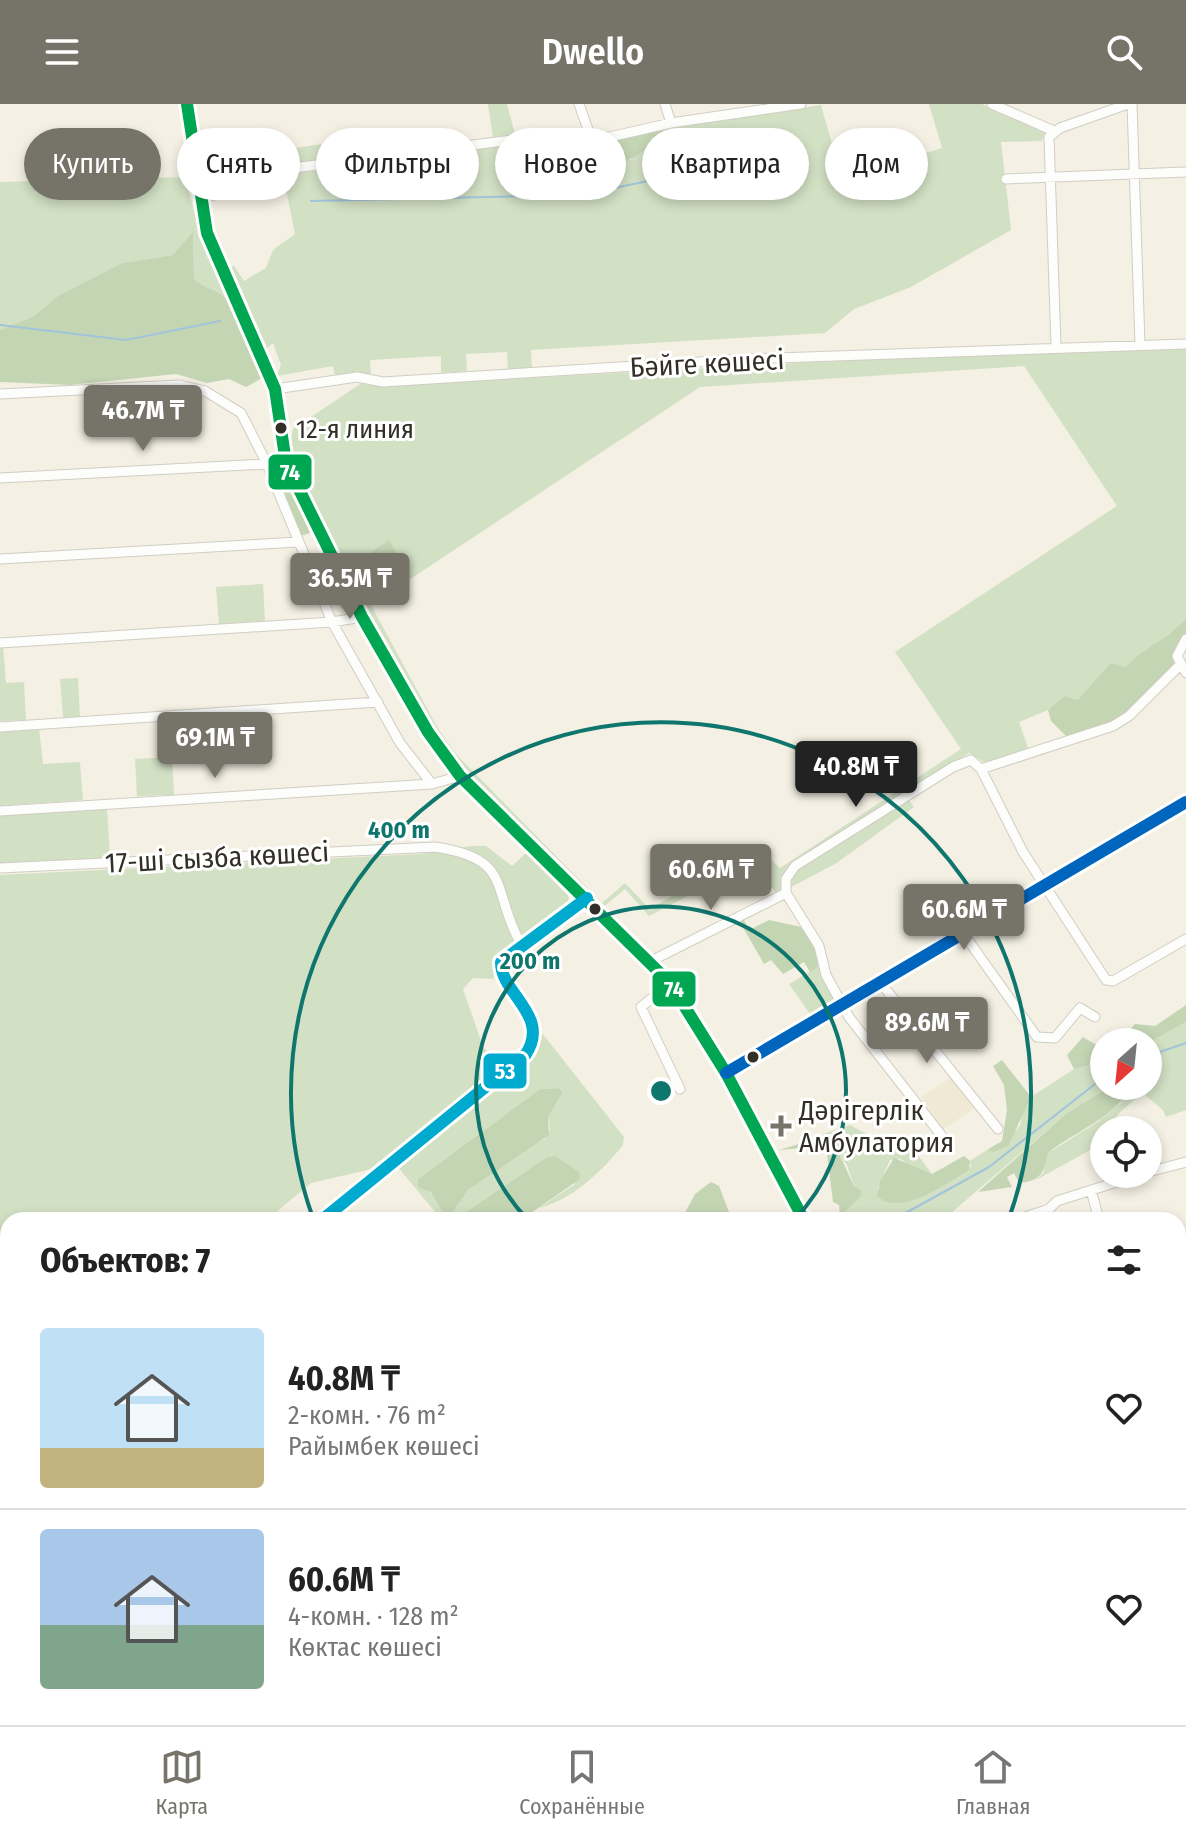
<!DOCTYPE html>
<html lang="ru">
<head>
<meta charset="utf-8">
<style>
  :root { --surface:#fff; --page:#f2f2f2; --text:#222; --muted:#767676; --line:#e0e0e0; --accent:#767369 }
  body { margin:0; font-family:"Fira Sans Condensed",sans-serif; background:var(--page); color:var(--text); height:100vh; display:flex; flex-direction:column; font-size:30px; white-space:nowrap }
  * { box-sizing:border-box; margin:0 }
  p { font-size:26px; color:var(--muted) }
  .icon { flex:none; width:44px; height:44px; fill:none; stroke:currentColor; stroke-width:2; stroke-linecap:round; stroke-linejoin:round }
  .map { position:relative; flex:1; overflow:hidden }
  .details { position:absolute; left:0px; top:1108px; width:1186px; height:514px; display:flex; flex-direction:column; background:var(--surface); border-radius:24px 24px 0 0; box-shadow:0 4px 12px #0003 }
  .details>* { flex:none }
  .guide { position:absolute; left:24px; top:24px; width:1138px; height:72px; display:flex; gap:16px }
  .needle { width:52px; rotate:207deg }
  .buttons { position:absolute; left:1090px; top:924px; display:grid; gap:16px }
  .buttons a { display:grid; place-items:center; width:72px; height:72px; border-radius:50%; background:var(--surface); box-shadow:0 4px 12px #0003; font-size:40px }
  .price { position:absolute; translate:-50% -68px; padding:0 18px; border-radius:8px; background:var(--accent); color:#fff; font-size:26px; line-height:52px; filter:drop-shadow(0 2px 4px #0008) }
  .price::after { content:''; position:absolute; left:50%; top:48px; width:24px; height:18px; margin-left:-12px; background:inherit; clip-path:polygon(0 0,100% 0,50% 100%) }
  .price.selected { background:#222; color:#fff }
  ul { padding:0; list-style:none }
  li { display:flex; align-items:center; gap:24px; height:200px; padding:0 40px }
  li+li { border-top:2px solid var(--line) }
  li span { display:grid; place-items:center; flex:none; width:224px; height:160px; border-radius:8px; color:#555 }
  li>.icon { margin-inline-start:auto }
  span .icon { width:96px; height:96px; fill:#fffc; stroke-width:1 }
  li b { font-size:34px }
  h2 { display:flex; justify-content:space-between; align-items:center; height:96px; padding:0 40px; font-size:34px }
  .tag { padding:0 28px; border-radius:36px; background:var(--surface); box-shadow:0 4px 12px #0003; font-size:28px; line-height:72px }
  .tag.selected { background:var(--accent); color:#fff }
  header { display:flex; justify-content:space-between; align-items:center; height:104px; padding:0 40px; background:var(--accent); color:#fff; font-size:36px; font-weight:600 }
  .dock { display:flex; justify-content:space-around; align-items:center; height:112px; border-top:2px solid var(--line); background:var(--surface); font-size:22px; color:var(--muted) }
  .dock a { display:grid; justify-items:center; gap:4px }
  .dock .selected { color:var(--accent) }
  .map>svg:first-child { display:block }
  .built { fill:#f0e9d3 }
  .green { fill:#d2e0c4; fill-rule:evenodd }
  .forest { fill:#c4d5b4 }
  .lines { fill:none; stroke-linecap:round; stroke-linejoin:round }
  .stream { stroke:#a1c4db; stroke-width:2 }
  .minor-casing { stroke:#d0cdc3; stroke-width:11 }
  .minor { stroke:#fdfdfb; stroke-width:9 }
  .bus-1-casing { stroke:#fff; stroke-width:18 }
  .bus-2-casing { stroke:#fff; stroke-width:18 }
  .bus-3-casing { stroke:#fff; stroke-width:18 }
  .bus-1 { stroke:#00a651; stroke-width:12 }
  .bus-2 { stroke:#0065bd; stroke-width:12 }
  .bus-3 { stroke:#00a9ce; stroke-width:12 }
  .ring { fill:none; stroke:#0f766e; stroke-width:4 }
  .bus-dot { fill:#322f27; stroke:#fff; stroke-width:3 }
  .poi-dot { fill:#767369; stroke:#fff; stroke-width:3 }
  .labels { text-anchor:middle; stroke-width:6; stroke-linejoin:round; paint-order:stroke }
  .bus-label { font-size:26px; fill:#322f27; stroke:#fff; text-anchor:start }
  .street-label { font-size:28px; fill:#322f27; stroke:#fff }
  .poi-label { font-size:28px; fill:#322f27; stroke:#fff; text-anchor:start }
  .centre { fill:#0f766e; stroke:#fff; stroke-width:4 }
  .ring-label { font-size:24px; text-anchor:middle; font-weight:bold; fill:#0f766e; stroke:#fff; stroke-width:6; stroke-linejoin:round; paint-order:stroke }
  .line-badge { stroke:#fff; stroke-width:3 }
  .badge-label { font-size:22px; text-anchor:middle; font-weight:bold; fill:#fff }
</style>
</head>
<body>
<header><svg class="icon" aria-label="menu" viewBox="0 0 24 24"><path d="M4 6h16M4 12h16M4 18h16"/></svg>Dwello<svg class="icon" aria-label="search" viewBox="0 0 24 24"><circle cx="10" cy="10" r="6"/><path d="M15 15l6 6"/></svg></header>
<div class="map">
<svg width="1186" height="1621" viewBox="0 0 1186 1621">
  <rect width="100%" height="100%" fill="#f4f0e3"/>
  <path class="built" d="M952 973 975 1004 943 1025 921 993Z"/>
  <path class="green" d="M488 0H507L515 30 493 33Z
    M929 0H982L1045 29 1042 37 1001 38 1011 126 911 183 854 205 825 229 531 246 532 265 508 267 507 248 466 250 467 267 441 269V252L370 256 371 273 359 268 335 272 333 262 277 272 281 261 273 239 267 244 230 163 234 162 244 177 266 164 273 146 295 130 283 71 530 37 588 42 591 55 603 59 630 56 672 24 821 1 842 75 942 44Z
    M335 38 338 53 286 60 282 46Z
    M185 73 197 118 228 198C216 186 204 186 194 175L193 130 173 151 122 159 59 191 34 212 0 226V78Z
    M1054 245H1186V514C1169 535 1144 544 1125 563L1111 560 1078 597 1064 592 1048 606 1019 618 1029 647 984 658 969 649 794 758 784 771 780 789 775 788 754 758 649 812 625 785 602 804 479 684 443 643 342 460 293 360 289 347 293 325 363 278 379 282ZM1024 262 1117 402 895 548 961 645 780 764 760 746 746 749 650 805 625 779 602 799 455 649 437 623 371 501 700 283Z
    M263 480 265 517 219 520 216 483Z
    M0 541H3L6 579 24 578 26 616 0 617Z
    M78 574 80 613H63L60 575Z
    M39 624 43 660 80 658 83 696 0 702V627Z
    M172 653 174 691 137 692 135 655Z
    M909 696 914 703 835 760 789 784 796 766Z
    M107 703 110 754 0 759V710Z
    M471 742H486L512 762 527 748 568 788 569 802 500 850 493 875 473 874 463 885 483 943 502 963 380 1063 311 1079 275 1109 281 1116H8V1369L0 1376V771L420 750Z
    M818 863 837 900 813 914 789 880Z
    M1186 918V1006L1166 1013 1163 1006 1143 989 1120 1008 1092 1045 1036 1076 1044 1068 1048 1049 1099 1017 1121 999 1129 987 1127 982H1148V939Z
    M538 924 624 1033 623 1041C602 1067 572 1096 539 1104L575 1080 555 1052 547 1053 454 1116H442L397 1062 522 959 536 943ZM540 985 559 984 563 988 548 1013 550 1025 545 1035C518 1045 492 1068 470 1085 459 1093 459 1109 444 1111L433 1091 418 1075Z
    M1098 942H1104V982H1111L1067 1009 943 1116 942 1110 931 1116H821L840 1115 854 1082 847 1061 825 1032 814 1033 850 1021 896 1046 908 1038 932 1070 912 1064 901 1055 890 1056 877 1085 971 1063 970 1057 987 1046 993 1048 1020 1022 1024 1002 1031 993 1074 965 1093 960Z
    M627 1614H722L727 1621H621Z"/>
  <path class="forest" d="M672 24C653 39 613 80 589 51L588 42Z
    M193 128 194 175C203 185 215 184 225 194 240 210 252 253 262 274L246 283 229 275 207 279 176 270 70 281 0 278V226L34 212 59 191 122 159 173 151Z
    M283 364 310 429 300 432 275 371Z
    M389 436 407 469 368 495 351 462Z
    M1186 514V532L1172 552 1175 562 1122 614 1070 636 1051 617 1048 606 1064 592 1078 596 1111 559 1125 563C1144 543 1169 535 1186 514Z
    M743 814 749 826 769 816 801 823 817 847 818 863 810 868 804 858 783 870 771 856 764 860 741 820Z
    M1186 901V918L1148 939 1118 938 1135 920 1155 922Z
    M1083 933 1098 942 1093 960 1074 965 1067 951Z
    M1002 956 1031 993 1008 1042 993 1048 987 1046 1002 1037 1007 1006 1004 981 993 962Z
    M1111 982H1127L1129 987C1109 1017 1075 1027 1048 1049 1045 1069 1040 1077 1019 1079L1014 1069 1007 1073 1012 1083 978 1088 1067 1009Z
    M540 985 559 984 563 988 548 1013 549 1031 468 1086 453 1108 444 1111 431 1088 418 1083V1075Z
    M825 1032 834 1039 854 1082 861 1087V1092L840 1112 839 1101 833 1098 826 1042 779 1046Z
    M555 1052 579 1068 580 1075 521 1116H454L547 1053Z
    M964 1052 970 1057 969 1066C947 1079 901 1114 877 1092L880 1077 894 1054 932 1070Z
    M711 1078 719 1082 732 1116H681L695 1090Z"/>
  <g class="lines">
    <path class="stream" d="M311 97 535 92 614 84 794 47
      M0 221 126 236 220 217
      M1148 952 1186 939
      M893 1116 989 1063 1104 973
      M68 1621 75 1614"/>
    <g class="minor-casing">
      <path id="minor" d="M187 0 207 129 275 285 286 359 362 513 428 628 460 672 670 879 726 969 804 1116
        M579 0 592 37
        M665 0 671 19
        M992 0 1054 27
        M1132 0 1140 240
        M1006 75 1186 68
        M199 96 293 64 520 35 592 37 671 19 801 0
        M1056 242 1049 33 1060 24 1128 0
        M275 285 357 273 383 278 746 255 1186 240
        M0 290 179 281 205 287 241 309 266 358 332 518 400 639 432 680
        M0 374 286 359
        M0 455 298 438
        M1186 535 1177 552 1186 569
        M0 539 332 518 362 513
        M0 623 378 598
        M981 665 1113 622 1129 612 1181 560
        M0 707 432 680 460 672
        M0 764 435 743C515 755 490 786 521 840
        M786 789V775L795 762 953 663 971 656 981 665 1023 748 1106 876 1113 877 1186 835
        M786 789 819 842 826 871 849 913 945 1036
        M963 829 1037 933 1055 934 1080 904 1095 913
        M651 857 786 789
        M880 878 998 1025
        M670 879 641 903 680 985
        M726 969 1186 698
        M1148 1068 1186 1058
        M1091 1086 1099 1116
        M322 1116 526 950C551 911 500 889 501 858L587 794
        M1016 1116 1049 1105 1057 1097 1142 1070
        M0 1385 8 1378
        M1178 1393 1186 1421
        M0 1435 8 1441
        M1178 1557 1186 1585
        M282 1614 287 1621
        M350 1614 355 1621
        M999 1614 1001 1621
        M1057 1614 1059 1621
        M1126 1614 1128 1621
        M2 1621 8 1613"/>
    </g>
    <use href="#minor" class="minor"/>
    <g class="bus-1-casing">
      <path id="bus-1" d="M187 0 207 129 275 285 286 359 362 513 428 628 460 672 670 879 726 969 804 1116"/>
    </g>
    <g class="bus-2-casing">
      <path id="bus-2" d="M726 969 1186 698"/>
    </g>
    <g class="bus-3-casing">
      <path id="bus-3" d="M322 1116 526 950C551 911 500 889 501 858L587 794"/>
    </g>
    <use href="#bus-1" class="bus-1"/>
    <use href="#bus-2" class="bus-2"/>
    <use href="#bus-3" class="bus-3"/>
  </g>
  <g class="ring">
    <path d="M528 1116A185 185 0 1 1 794 1116"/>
    <path d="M313 1114A370 370 0 1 1 1009 1114"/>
  </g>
  <g class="bus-dot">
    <circle cx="281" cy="324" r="7"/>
    <circle cx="595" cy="805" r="7"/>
    <circle cx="753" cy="953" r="7"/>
  </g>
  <path class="poi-dot" d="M777 1010h8v8h8v8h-8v8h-8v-8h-8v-8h8z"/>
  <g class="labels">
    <g class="bus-label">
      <text x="296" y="334">12-я линия</text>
    </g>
    <g class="street-label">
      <text transform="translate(707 259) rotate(-3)" y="10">Бәйге көшесі</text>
      <text transform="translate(217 753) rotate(-3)" y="10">17-ші сызба көшесі</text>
    </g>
    <g class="poi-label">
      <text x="799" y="1016">Дәрігерлік<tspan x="799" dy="32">Амбулатория</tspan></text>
    </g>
  </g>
  <circle cx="661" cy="987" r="12" class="centre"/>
  <g class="ring-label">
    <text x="399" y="734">400 m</text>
    <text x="530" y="865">200 m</text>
  </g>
  <g class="line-badge">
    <rect x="267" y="349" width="46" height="38" rx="8" fill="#00a651"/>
    <rect x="651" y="866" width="46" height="38" rx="8" fill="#00a651"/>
    <rect x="482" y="948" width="46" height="38" rx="8" fill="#00a9ce"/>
  </g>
  <g class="badge-label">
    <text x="290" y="376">74</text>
    <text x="674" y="893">74</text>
    <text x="505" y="975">53</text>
  </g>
</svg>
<div class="buttons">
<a><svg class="needle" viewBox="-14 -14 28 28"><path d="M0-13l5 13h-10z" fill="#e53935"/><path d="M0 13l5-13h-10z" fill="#767676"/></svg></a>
<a><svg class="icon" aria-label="locate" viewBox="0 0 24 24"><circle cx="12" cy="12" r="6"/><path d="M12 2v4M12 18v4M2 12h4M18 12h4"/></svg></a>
</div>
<b class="price" style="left:143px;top:349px">46.7M ₸</b>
<b class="price" style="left:350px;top:517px">36.5M ₸</b>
<b class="price" style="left:215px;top:676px">69.1M ₸</b>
<b class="price selected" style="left:856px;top:705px">40.8M ₸</b>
<b class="price" style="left:711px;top:808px">60.6M ₸</b>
<b class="price" style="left:964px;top:848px">60.6M ₸</b>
<b class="price" style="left:927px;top:961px">89.6M ₸</b>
<div class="guide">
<a class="tag selected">Купить</a>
<a class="tag">Снять</a>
<a class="tag">Фильтры</a>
<a class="tag">Новое</a>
<a class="tag">Квартира</a>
<a class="tag">Дом</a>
</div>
<section class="details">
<h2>Объектов: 7<svg class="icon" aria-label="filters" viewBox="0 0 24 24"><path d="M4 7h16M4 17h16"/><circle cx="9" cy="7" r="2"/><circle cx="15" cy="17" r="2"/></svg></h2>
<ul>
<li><span style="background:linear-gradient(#bfe0f5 75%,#c2b280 0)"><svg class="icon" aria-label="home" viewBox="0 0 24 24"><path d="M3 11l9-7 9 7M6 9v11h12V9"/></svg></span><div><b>40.8M ₸</b><p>2-комн. · 76 m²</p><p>Райымбек көшесі</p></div><svg class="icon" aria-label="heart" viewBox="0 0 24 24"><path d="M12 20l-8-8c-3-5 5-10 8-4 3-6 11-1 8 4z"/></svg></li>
<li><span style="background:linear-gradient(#a9c7e8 60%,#7fa58c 0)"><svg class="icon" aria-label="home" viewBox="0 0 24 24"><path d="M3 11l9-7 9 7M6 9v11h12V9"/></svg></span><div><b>60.6M ₸</b><p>4-комн. · 128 m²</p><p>Көктас көшесі</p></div><svg class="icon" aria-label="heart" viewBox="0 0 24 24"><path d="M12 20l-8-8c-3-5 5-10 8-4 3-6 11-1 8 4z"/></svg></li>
</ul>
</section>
</div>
<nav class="dock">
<a class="selected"><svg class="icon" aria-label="map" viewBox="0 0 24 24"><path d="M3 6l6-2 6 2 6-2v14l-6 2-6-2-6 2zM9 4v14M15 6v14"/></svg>Карта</a>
<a><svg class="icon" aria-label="saved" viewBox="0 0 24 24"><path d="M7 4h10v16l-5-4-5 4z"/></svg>Сохранённые</a>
<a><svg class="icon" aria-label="home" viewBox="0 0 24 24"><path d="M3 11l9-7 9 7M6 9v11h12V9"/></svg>Главная</a>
</nav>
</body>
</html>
